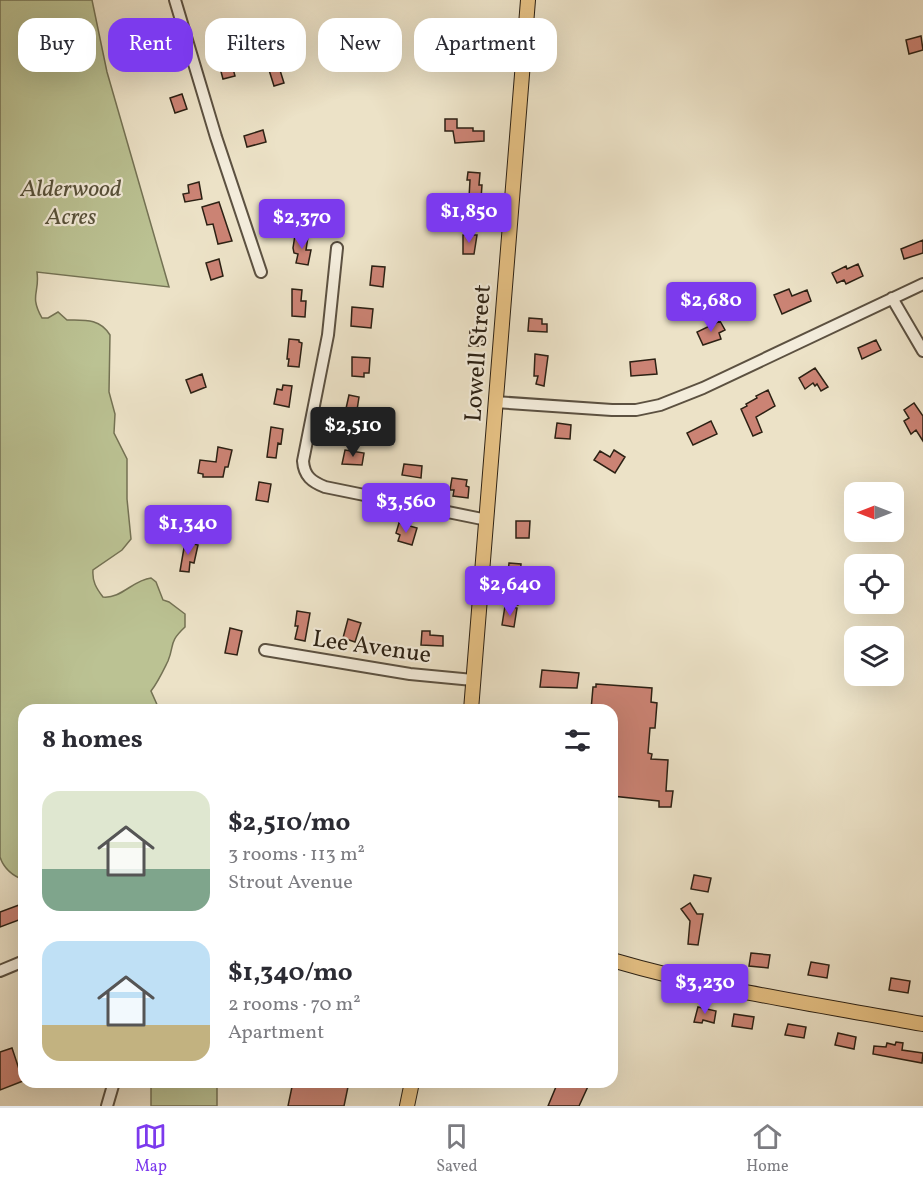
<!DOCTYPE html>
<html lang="en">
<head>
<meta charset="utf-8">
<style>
  :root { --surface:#fff; --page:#f2f2f3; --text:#2b2b33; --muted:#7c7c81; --line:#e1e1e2; --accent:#7c3aed }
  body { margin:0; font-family:Vollkorn,serif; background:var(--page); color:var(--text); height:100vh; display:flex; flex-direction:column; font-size:22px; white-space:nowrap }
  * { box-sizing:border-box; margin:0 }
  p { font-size:20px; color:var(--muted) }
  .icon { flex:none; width:33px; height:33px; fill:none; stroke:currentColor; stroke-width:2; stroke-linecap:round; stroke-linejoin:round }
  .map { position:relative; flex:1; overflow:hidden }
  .panel { position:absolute; left:18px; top:704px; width:600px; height:384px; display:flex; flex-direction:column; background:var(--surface); border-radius:18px; box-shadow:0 6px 24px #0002 }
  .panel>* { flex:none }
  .hud { position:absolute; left:18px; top:18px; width:600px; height:54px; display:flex; gap:12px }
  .needle { width:39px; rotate:270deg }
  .buttons { position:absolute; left:844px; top:482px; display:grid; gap:12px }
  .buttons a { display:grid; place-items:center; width:60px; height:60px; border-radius:12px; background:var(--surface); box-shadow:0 6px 24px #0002; font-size:30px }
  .price { position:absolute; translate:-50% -51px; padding:0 14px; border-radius:6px; background:var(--accent); color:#fff; font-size:20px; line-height:39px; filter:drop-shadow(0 2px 3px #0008) }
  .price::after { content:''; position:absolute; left:50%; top:36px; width:18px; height:14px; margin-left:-9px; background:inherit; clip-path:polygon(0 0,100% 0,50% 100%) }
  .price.active { background:#222; color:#fff }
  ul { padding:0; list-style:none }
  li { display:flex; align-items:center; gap:18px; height:150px; padding:0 24px }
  li span { display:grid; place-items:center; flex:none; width:168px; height:120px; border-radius:18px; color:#555 }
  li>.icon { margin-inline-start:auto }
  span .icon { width:72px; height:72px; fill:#fffc; stroke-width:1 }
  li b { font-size:26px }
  h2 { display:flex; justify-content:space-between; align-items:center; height:72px; padding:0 24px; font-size:26px }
  .chip { padding:0 21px; border-radius:18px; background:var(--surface); box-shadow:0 6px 24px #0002; font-size:21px; line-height:54px }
  .chip.active { background:var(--accent); color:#fff }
  .menu { display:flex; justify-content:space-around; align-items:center; height:84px; border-top:2px solid var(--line); background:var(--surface); font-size:16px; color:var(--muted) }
  .menu a { display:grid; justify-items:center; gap:3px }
  .menu .active { color:var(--accent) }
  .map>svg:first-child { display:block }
  .green { fill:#bbc293; stroke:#747254; stroke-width:1.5 }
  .building { fill:#cb8374; stroke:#2c2114; stroke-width:1.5 }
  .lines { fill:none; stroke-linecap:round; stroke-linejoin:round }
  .minor-casing { stroke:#5c5141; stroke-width:14 }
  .major-casing { stroke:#2c2114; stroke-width:16 }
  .minor { stroke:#f3ecdb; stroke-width:10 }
  .major { stroke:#e6c184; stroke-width:14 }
  .labels { text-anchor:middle; stroke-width:4.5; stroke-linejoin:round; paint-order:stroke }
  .park-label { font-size:24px; font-style:italic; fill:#57513a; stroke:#f3ecdb }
  .street-label { font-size:24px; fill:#2c2114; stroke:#f3ecdb }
</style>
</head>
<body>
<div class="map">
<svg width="923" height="1106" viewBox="0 0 923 1106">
  <rect width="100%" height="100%" fill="#ece2c7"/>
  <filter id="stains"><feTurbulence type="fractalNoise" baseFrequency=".00333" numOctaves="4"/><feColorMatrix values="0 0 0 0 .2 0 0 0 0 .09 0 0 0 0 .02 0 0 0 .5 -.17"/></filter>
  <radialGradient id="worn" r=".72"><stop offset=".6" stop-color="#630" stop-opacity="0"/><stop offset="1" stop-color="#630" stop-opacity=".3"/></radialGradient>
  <path class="green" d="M0 0H92L107 72 169 287 37 272C40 293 29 295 42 318H48L58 312 67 320C84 320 100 318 110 335L109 392 115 414 114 433 127 459V499L131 539 122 550 93 570C92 581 96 588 103 597 121 599 133 580 151 578L156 582 163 600 169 602 185 614V627C168 643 175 644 168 661 163 671 158 682 151 691L159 709 24 710V880C13 876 4 869 0 857Z
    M151 1082H217V1106H151Z"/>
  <path class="building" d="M921 36 923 50 909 54 906 40Z
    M231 61 235 76 223 79 219 64Z
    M279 67 284 83 274 86 269 70Z
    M182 94 187 109 175 113 170 98Z
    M445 119H457V128H473V131H484V141L455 143 453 131H445Z
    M263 130 266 142 247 147 244 136Z
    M468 172 480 173 479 185H482L481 199 469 198 470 180H467Z
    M199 182 202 199 185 202 183 194 189 193 188 185Z
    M219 202 232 241 218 244 213 224 207 225 202 207Z
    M295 235 308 237 306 250H311L308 265 296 263 298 254 294 253 293 248Z
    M463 235H477L474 254H463Z
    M923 240V253L904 259 901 249Z
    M219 259 223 276 211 280 206 263Z
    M858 264 863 276 846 284 844 280 837 283 832 273 846 266 847 269Z
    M372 266 385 267 383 287 370 285Z
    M292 289 302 290 301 301H306L305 317 292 316Z
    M789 289 792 296 807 290 811 301 782 314 774 295Z
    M352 307 373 309 371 328 351 326Z
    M529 318 542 319V324H547V332L528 331Z
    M720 321 725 330 719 333 721 339 703 345 697 332Z
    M470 331H482V346H469Z
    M289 339 299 340V342L302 343 299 367 288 366 289 359H287Z
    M876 340 881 350 862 359 858 348Z
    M535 354 548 356 544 386 536 384 538 376H534Z
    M352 357 370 358 369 373H364V377L352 376Z
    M655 359 657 374 631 376 630 362Z
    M815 368 828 387 821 391 817 384 815 386 813 383 805 389 799 378Z
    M202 374 206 387 191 393 186 380Z
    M283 385 292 386 289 407 274 404 277 389 282 390Z
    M768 390 775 406 756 417 762 432 753 436 741 409 747 406 746 404 757 398 756 396Z
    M349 395 359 397 355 423 343 422Z
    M914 403 923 416V441L916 430 911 434 904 421 909 418 904 410Z
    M711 421 717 434 693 445 687 433Z
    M557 423 571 425 570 439 555 438Z
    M271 427 283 429 281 444 278 443 276 458 267 457Z
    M218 447 232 450 228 467H225L223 477H203V474L198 473 200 460 216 462Z
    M345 450 364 453 362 465 342 464Z
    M614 450 625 457 615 473 594 460 600 451 610 457Z
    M404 464 422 466 421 478 402 475Z
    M452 478 467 480 466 486 469 487 468 498 453 496 454 490H450Z
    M259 482 271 484 268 502 256 500Z
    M516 521H530L529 538H516Z
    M399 523 417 528 412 545 398 541 400 535 396 533Z
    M185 542 198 545 194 563 190 562 189 572 180 571Z
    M509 563 521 564 518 605H511L512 582H507Z
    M505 606 517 608 514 627 502 625Z
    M297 611 310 613 305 641 295 639 298 626H295Z
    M348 619 361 623 355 642 343 638Z
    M230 628 242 631 237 655 225 653Z
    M422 631H430V635L443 636V646L421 645Z
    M542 670 579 673 577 688 540 687Z
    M596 684 652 688 651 702 657 703 655 728H650L648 753 652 754 651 759 668 760 666 791H673L671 807H659V801L612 796V710H591L593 687H596Z
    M694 875 711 878 708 892 691 889Z
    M690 903 697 914H703L698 945 688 944 690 921 681 909Z
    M19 905 24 918 0 927V912Z
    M751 953 770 955 768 968 749 966Z
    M811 962 829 965 827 978 808 975Z
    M891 978 910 981 908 993 889 990Z
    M698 1007 716 1011 714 1023 703 1020 702 1023 694 1022Z
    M734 1014 754 1017 752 1029 732 1026Z
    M788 1024 806 1027 804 1038 785 1035Z
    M838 1033 856 1037 854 1049 835 1045Z
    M896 1042 903 1043 902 1050 923 1053 922 1063 873 1054 874 1046 886 1047 887 1043 895 1045Z
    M12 1048 23 1081 0 1090V1052Z
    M293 1082H349L344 1106H288Z
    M558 1082H590L579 1106H548Z"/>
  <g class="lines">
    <g class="minor-casing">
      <path id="minor" d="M175 0 216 137 261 272
        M337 248 328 335 303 461C304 476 312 482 325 487L487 520
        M892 298 923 351
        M495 402 612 410H636L660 405 703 388 923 284
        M265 650 410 674 473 680
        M0 971 24 961
        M107 1106 114 1082"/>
    </g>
    <g class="major-casing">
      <path id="major" d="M471 710 528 0
        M612 960C714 990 819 1005 923 1024
        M407 1106 412 1082"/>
    </g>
    <use href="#minor" class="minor"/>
    <use href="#major" class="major"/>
  </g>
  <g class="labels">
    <g class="park-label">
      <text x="71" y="196">Alderwood<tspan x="71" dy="28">Acres</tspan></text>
    </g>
    <g class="street-label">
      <text transform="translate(477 353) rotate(-86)" y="8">Lowell Street</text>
      <text transform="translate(372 646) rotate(8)" y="8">Lee Avenue</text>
    </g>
  </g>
  <rect width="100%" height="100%" filter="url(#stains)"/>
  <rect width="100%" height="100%" fill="url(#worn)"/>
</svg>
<div class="buttons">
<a><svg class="needle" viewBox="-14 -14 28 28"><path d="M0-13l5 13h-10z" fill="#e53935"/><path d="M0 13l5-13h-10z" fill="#7c7c81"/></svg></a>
<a><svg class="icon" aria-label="locate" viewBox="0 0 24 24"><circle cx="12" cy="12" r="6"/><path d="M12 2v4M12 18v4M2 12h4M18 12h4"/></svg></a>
<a><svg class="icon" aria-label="layers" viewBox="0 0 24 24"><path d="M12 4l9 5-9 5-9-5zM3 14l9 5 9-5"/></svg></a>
</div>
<b class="price" style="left:469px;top:244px">$1,850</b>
<b class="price" style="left:302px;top:250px">$2,370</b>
<b class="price" style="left:711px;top:333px">$2,680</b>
<b class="price active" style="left:353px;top:458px">$2,510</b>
<b class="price" style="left:406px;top:534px">$3,560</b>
<b class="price" style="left:188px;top:556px">$1,340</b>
<b class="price" style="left:510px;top:617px">$2,640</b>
<b class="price" style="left:705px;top:1015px">$3,230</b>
<div class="hud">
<a class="chip">Buy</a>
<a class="chip active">Rent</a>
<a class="chip">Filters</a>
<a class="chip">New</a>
<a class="chip">Apartment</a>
</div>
<section class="panel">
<h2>8 homes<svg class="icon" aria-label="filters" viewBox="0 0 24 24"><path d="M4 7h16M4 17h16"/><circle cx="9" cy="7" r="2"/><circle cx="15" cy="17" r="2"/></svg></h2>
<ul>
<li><span style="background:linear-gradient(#dfe7d0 65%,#7fa58c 0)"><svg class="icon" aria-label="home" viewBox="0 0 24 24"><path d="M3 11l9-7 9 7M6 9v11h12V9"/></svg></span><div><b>$2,510/mo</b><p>3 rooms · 113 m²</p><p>Strout Avenue</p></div></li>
<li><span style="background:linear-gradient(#bfe0f5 70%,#c2b280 0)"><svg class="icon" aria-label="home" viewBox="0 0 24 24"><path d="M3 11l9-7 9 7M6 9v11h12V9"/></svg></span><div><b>$1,340/mo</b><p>2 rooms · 70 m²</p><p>Apartment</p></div></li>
</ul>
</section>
</div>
<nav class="menu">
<a class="active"><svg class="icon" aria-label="map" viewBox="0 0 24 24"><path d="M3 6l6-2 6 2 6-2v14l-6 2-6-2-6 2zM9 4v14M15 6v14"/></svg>Map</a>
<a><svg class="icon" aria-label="saved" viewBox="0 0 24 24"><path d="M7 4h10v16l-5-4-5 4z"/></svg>Saved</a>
<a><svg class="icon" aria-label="home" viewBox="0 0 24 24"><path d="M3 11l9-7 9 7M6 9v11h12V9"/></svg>Home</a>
</nav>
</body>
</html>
